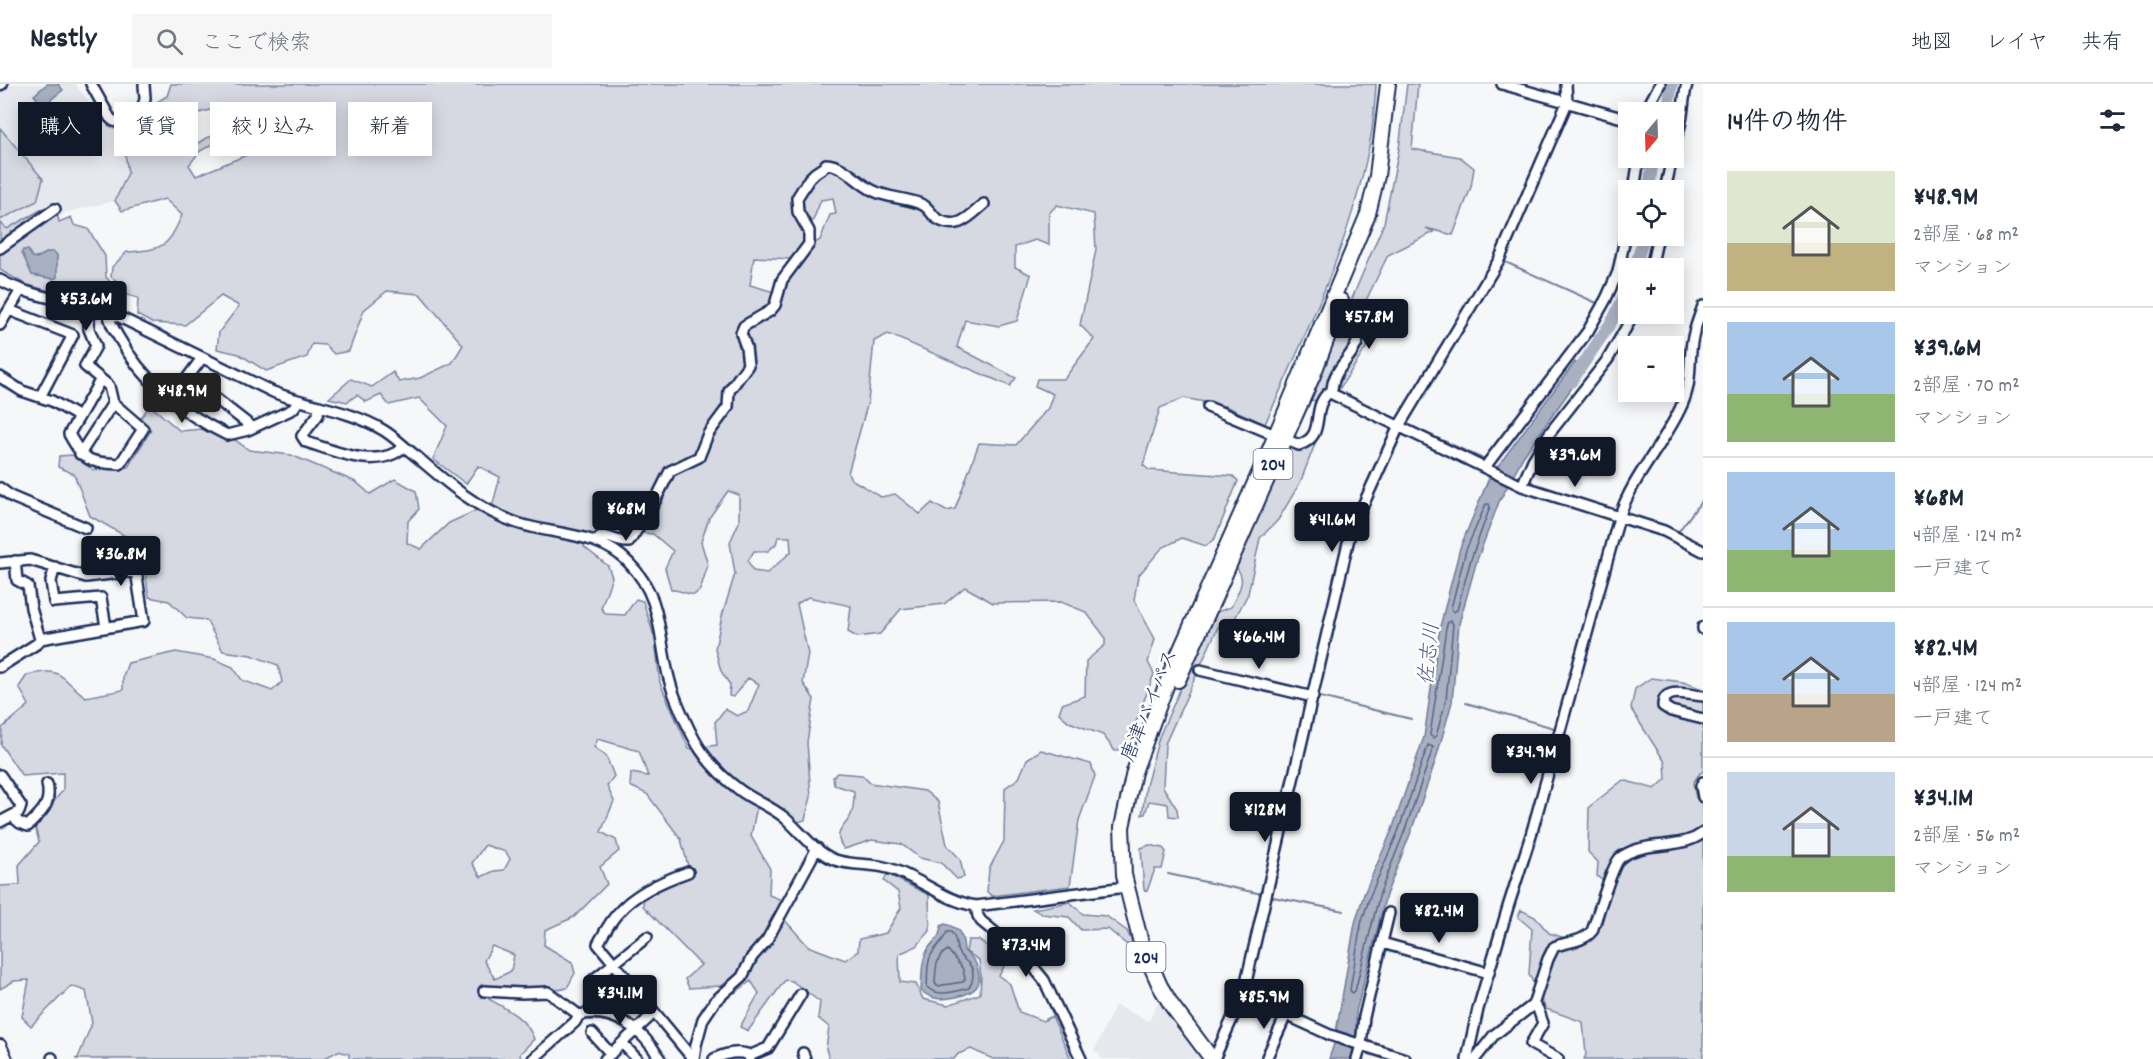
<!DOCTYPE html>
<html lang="ja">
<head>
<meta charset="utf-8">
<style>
  :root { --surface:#fff; --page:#f6f6f7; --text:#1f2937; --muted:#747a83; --line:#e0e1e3; --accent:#111827 }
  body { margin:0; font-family:Dekko,"Klee One",sans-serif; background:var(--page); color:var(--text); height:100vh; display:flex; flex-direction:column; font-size:22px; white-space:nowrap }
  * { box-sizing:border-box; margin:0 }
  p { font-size:20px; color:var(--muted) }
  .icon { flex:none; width:33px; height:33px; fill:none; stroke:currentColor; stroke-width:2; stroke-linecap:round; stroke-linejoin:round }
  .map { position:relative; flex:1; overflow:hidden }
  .details { display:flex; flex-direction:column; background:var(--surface); width:450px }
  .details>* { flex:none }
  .hud { position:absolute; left:18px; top:18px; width:570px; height:54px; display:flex; gap:12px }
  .needle { width:39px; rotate:199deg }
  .tools { position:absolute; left:1618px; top:18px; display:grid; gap:12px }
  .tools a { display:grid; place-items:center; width:66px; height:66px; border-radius:0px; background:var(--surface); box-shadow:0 3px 15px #0003; font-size:30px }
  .price { position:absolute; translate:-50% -51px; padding:0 14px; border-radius:6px; background:var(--accent); color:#fff; font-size:20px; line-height:39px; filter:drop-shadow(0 2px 3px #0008) }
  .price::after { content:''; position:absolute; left:50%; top:36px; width:18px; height:14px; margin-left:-9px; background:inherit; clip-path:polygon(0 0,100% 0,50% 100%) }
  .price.current { background:#222; color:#fff }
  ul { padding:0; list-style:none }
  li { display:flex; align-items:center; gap:18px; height:150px; padding:0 24px }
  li+li { border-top:2px solid var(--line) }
  li span { display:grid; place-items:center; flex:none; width:168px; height:120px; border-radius:0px; color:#555 }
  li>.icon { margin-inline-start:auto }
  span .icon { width:72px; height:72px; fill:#fffc; stroke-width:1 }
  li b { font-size:26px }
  h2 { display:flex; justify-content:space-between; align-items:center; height:72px; padding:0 24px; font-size:26px }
  .pill { padding:0 21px; border-radius:0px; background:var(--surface); box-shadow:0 3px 15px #0003; font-size:21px; line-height:54px }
  .pill.current { background:var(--accent); color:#fff }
  header { display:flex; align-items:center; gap:36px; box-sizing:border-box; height:84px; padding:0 30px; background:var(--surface); border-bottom:2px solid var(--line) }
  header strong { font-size:28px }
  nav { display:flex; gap:33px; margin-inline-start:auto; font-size:21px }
  .search { width:420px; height:54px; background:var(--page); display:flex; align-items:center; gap:15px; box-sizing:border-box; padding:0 21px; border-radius:0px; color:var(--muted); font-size:22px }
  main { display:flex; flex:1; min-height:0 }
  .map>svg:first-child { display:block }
  .built { fill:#e6e8ee }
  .green { fill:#d6d9e2; stroke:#7884a0; stroke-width:1.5; fill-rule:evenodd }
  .water { fill:#a9b0c1; stroke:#707c99; stroke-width:1.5 }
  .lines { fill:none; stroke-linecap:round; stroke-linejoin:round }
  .shore { stroke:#546386; stroke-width:1.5 }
  .stream { stroke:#707c99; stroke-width:2 }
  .river { stroke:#a9b0c1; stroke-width:12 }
  .minor-casing { stroke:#1b2f5e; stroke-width:14 }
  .major-casing { stroke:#1b2f5e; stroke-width:16 }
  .highway-casing { stroke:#1b2f5e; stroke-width:18 }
  .minor { stroke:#fff; stroke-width:9 }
  .major { stroke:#fff; stroke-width:12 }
  .highway { stroke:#fff; stroke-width:14 }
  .labels { text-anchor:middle; stroke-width:5; stroke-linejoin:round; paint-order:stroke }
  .shield { fill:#fff; stroke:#5f6d8e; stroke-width:1.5 }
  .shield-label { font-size:18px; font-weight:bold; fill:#1b2f5e }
  .street-label { font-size:20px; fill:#1b2f5e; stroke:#fff }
  .water-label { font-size:21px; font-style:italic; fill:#4d5c81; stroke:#fff }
</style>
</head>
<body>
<header>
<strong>Nestly</strong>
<div class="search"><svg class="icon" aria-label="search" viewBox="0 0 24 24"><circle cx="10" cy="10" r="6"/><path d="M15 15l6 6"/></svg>ここで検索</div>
<nav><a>地図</a><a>レイヤ</a><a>共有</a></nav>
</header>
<main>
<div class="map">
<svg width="1703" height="975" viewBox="0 0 1703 975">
  <rect width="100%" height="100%" fill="#f6f7f9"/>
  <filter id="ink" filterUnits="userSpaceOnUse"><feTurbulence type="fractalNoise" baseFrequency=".0167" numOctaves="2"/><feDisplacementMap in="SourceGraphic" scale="12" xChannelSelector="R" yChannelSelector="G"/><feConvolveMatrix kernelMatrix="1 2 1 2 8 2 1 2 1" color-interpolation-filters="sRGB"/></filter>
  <g filter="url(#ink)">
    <path class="built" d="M6 0H75L109 42 122 49 129 89 115 117 67 128 58 133 46 123 0 149V3Z
      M1159 917 1201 975H1101L1099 970 1094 967 1115 921 1149 937Z"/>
    <path class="green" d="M171 0H1376C1375 15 1374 31 1372 46 1355 150 1308 245 1265 340L1225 322 1184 314 1160 324 1143 381 1149 386 1233 392 1238 397 1215 454 1206 462 1182 454 1162 464 1138 492 1134 516 1155 555 1148 578 1154 590 1127 662 1115 667 1103 651 1069 638 1059 629 1062 620 1085 612 1086 577 1105 561V553L1086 528 1061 518 993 519 965 503 944 520 901 525 880 550 857 553 848 548 851 522 808 513 797 520 808 570 803 599 814 615 807 658 811 713 805 736 798 738 768 715 757 722 751 752 770 785 769 811 782 816 783 834 808 862 845 876 858 867 859 855 886 849 901 824 898 808 884 797 887 790 929 811 930 847 917 862 899 870 900 898 916 900 923 915 948 921 980 910 981 892 979 876 966 868 968 856H979L992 866 1002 862 1012 867 999 892 1010 900 1019 928 1043 937 1052 932 1071 975H993L971 965 958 970 954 975H829L826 965 829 943 818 934 820 918 792 897 785 896 748 947 740 943 759 909 751 897 735 909 720 902 689 904 685 895 701 881 643 822 644 812 689 786 681 755 647 710 630 702 631 689 648 692 639 667 598 655 594 663 606 672 614 692 607 702 614 717 601 748 616 756 619 767 600 783 607 800 574 833 545 846 544 861 572 878 575 889 567 904C551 909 550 902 538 903 523 904 508 906 493 906L489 915C507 925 527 935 534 955L520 970 521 975H349V970L338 967 323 975H75L78 974 92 939 86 907 71 902 31 942 22 933 29 896 14 897 0 905V802L20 801 19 781 39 758 35 742 63 706V689L22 692 1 661 2 644 29 621 19 603 27 591C65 582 59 594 86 613L123 606V592L128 579 176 568 214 575 233 583 242 596 272 607 282 598 278 581 251 571 223 567 206 536 187 534 169 517 149 513 141 461 90 432 74 390 58 383 59 372 72 371 93 386 128 383 151 346 140 335 150 321 180 347 202 345 235 356 249 366 291 371 356 398 370 410 395 395 416 407 419 425 408 437 407 459 421 465 449 439 475 427 490 431 500 393 478 382 466 400 433 375 447 342 419 314 389 321 381 311 366 318 357 311 347 318 329 314 351 295 372 303 393 288 399 298 420 294 452 279 463 261 420 210 387 207 364 226 349 267 334 270 325 261 312 260 307 273 266 287 239 270 217 265 219 248 239 222 221 212 185 241 152 239 137 231 138 214 123 210 121 200 111 193 112 183 127 168C163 165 167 165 182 131L165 115 122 127 115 117 128 89 122 49 147 24 167 12ZM225 22 233 28 234 55H247L249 70 196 92 189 81 200 67 219 57 222 50 206 54 183 69 176 64 172 49 195 30ZM833 114 836 130 830 131 820 156C804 163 786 193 781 210L750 201 754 173 792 175 812 151 810 144 821 116ZM1057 121 1094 130 1096 166 1080 241 1094 255 1064 295H1037L1035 302 1053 310 1048 324 1016 361 979 359 955 425 946 427 932 419 920 430 895 410 881 413 851 395 848 389 868 318 874 257 888 250 1010 302 1016 294 957 263 965 236 999 242 1017 237 1031 191 1015 183V163L1035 156 1049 161V129ZM728 407 739 411V438L730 458 735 490 722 532 715 565 721 587 730 601 729 612 733 613 748 594 759 600 748 627 737 632 725 625 715 638 717 661 689 665 660 599 655 555 643 517 636 515 625 531 606 530 601 524 612 493 608 482 584 463 595 449 622 459 632 448 653 450 673 467 665 484 671 505 694 511 700 506 708 481 701 458 709 434ZM778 453H790L791 468 767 489 753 487 748 477 754 467H768L776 460ZM485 761 506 768 510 775 504 786 494 787 481 793 472 779ZM492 862 514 871 511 887 495 895 484 877Z
      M1407 0H1418L1412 65 1460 73 1474 84 1471 103 1453 151 1426 144 1434 148 1388 171 1358 233 1370 258 1338 307 1325 304 1318 317 1309 316 1384 139 1399 65Z
      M0 44 43 95 37 117 0 136Z
      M46 123 58 133 59 138 71 133 74 141 88 145 105 172 106 193 114 202 117 224 91 213 49 207 25 200 0 186V138L7 145Z
      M1315 360 1300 399 1278 436 1260 454 1248 510 1234 536 1218 543 1165 660 1163 703 1177 725 1178 733 1169 732 1168 720 1149 717 1145 730 1142 731 1146 702 1159 653 1214 529 1231 523C1238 508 1249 494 1234 482L1288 362 1303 365Z
      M1651 594 1683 598 1703 605V688L1700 689 1693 699 1696 714 1703 719V975H1584L1586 971 1583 938 1546 925 1529 890 1532 845 1518 833 1521 826 1535 833 1549 849 1565 854 1586 856 1602 840 1610 803 1597 792 1598 778 1588 768 1589 723 1623 696 1655 705 1666 695 1665 678 1631 625 1635 605Z
      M1041 666 1091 680 1095 692 1079 736 1070 802 992 812 987 808 989 785 1004 757 1005 704 1019 694 1027 675Z
      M837 689 862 691 870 699 925 707 938 718 947 761 960 775 964 793 957 795 941 779 920 774 901 760 872 756 844 765C831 748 845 744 851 731 854 725 854 714 854 707L834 701 833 693Z
      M1149 761 1163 764 1166 768 1162 785H1155L1147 807 1144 806 1141 764Z
      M1070 818 1083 830 1106 832 1127 847 1133 860H1126L1108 845 1081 846 1069 833 1042 830 1033 825Z"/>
    <path class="water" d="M47 0H58L63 6 43 22 34 11Z
      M23 166H28L32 173 37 174 48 168H54L57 171V193L54 195 32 191 22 169Z
      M1575 278 1583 288 1523 373 1499 418 1477 476 1459 540 1452 618 1436 675 1411 748 1386 811 1356 928V954L1351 975H1329L1334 960 1355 839 1364 810 1392 746 1424 653 1440 543 1460 464 1489 394Z
      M945 840C960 844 963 851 964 866 967 871 974 874 976 880 984 901 977 908 956 913 941 916 933 916 921 907 922 894 921 878 927 867 932 856 940 857 941 842Z"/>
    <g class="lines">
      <path class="shore" d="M1486 420H1489L1490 423 1471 475 1457 526 1453 528 1451 524 1466 466Z
        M1451 537 1453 540 1446 617 1436 652 1433 654 1430 651 1446 544 1448 538Z
        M1428 661 1433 663 1430 673 1405 746 1380 809 1355 907 1352 909 1350 906 1361 840 1370 812 1398 748Z
        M947 848H951C959 857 954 862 959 870 962 875 967 877 970 881 975 888 973 898 969 904 955 907 938 914 927 903 928 893 926 877 933 868 938 860 942 859 947 848Z
        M948 866 963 885 965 895 963 898 937 902 935 899C936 885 935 873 948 866Z"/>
      <path class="stream" d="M1503 177 1599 220
        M1406 340 1481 374
        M1529 396 1542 404
        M1668 444 1678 448 1703 462
        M1678 448 1703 415
        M1316 612 1411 635
        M1466 619 1554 644
        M1168 790 1262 810
        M1273 813 1344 827"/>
      <path class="river" d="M1667 28 1672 0
        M1649 106 1653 74
        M1635 184 1644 152
        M1571 298 1614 234 1629 201"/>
      <g class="minor-casing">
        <path id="minor" d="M91 0 110 34C122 47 143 29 145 15 145 10 144 5 144 0
          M1502 0 1629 36
          M0 1 2 0
          M1645 28 1660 0
          M1674 50 1677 51 1674 68
          M1677 51C1684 36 1682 17 1687 0
          M1634 106 1639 74
          M1665 106 1672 74
          M0 164 55 125
          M1651 184 1658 152
          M0 196C34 215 72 216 109 228L273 308C309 322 350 326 383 346 395 353 405 364 416 372 447 399 477 425 517 439 555 452 599 447 629 479 668 518 656 566 675 613 692 655 704 680 741 707 755 717 772 723 785 734 801 748 815 768 835 776 856 783 879 778 899 788 926 799 947 817 976 822L1126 803
          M89 222V245L96 262 85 282 109 302 113 319 143 345 120 380C89 378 85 379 69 350L101 295
          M9 226 73 251 40 313
          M109 228C109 238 114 245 119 254 143 297 182 329 227 351L248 346 293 325 298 318
          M0 241 21 206
          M0 293 22 307 52 317 79 333
          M188 293 252 343
          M1332 310C1330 274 1378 267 1349 228
          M171 316 202 274
          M319 323 318 331 302 352 306 358C336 367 376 387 404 363
          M1208 323 1299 361C1327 352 1310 326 1328 309L1332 310 1522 402 1664 447 1703 467
          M80 370 113 319
          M1485 383 1588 247 1606 215 1618 188 1629 135
          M1522 402 1533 376 1549 350 1608 275 1634 230
          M0 404 12 413 86 444
          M597 457 601 452C610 452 619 459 629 458L654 419 670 387 699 373 708 350 728 323 729 307 748 281 746 263 741 249 744 242 770 227 775 221 782 196 809 160V147L798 128 797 114 809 95 815 89 824 83 826 80C845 81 857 99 874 107 889 115 907 113 923 121 929 124 931 130 936 134 957 148 969 133 984 120
          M15 477 17 496 28 502 31 524 40 555
          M0 479 30 476 86 493 136 487 144 537 40 555 38 559 0 583
          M55 483 51 497 54 518 101 514 106 543
          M1703 543V545
          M1200 586 1313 613
          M1703 612C1690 611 1663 602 1663 622L1671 627 1703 635
          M0 691 21 722 19 728 0 738
          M1703 698 1701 702 1703 713
          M12 732 20 739 28 742C41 728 52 721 47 700
          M688 788C665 796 635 809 619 828 610 837 604 849 598 860L693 975
          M976 822 978 832 981 837 1026 874 1044 896 1081 975
          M1382 859 1489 889
          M593 896 647 853
          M484 907 522 909 548 908 579 931
          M1243 911 1330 951 1405 975
          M1533 921 1538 925 1543 939 1531 960 1558 975
          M592 949 611 970
          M622 959 637 975
          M803 969 805 975
          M749 972 768 964 801 910
          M1267 973 1286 931
          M52 975V974
          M533 975 575 938 579 931C614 923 643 946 660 975
          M605 975 654 929
          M694 975 696 961 703 935 715 917 742 893 752 873 767 856 817 764
          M714 975C724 970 736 967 747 970L750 975
          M1214 975 1243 911 1350 450 1399 342 1499 176 1567 19 1566 0
          M1357 975 1361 961 1364 933 1389 829
          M1467 975 1478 925 1508 823 1531 751 1619 434C1632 393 1662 363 1680 325 1693 299 1688 284 1692 258 1694 245 1699 234 1703 222
          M1475 975 1494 951 1533 921 1548 875 1554 863C1567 857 1582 859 1592 847 1597 834 1612 781 1620 774 1631 765 1650 762 1664 761 1678 759 1691 758 1703 749"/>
      </g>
      <g class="major-casing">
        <path id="major" d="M0 962 6 975"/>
      </g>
      <g class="highway-casing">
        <path id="highway" d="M1178 596 1313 291 1341 217
          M1212 975 1172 922 1160 902 1141 859 1124 791 1122 743 1134 688 1173 583 1270 365 1368 130 1377 92 1388 0"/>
      </g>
      <use href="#minor" class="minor"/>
      <use href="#major" class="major"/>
      <use href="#highway" class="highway"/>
    </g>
  </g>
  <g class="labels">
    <g class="shield">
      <rect x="1253.5" y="365" width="39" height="30" rx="4.5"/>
      <rect x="1126.5" y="858" width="39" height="30" rx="4.5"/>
    </g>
    <g class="shield-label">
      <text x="1273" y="386">204</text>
      <text x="1146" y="879">204</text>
    </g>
    <g class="street-label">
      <text transform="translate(1148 621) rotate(-68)" y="7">唐津バイパス</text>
    </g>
    <g class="water-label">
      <text transform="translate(1428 570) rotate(-84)" y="7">佐志川</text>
    </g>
  </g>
</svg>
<div class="tools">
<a><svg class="needle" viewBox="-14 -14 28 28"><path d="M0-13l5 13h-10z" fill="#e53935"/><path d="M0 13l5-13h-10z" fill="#747a83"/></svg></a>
<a><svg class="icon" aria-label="locate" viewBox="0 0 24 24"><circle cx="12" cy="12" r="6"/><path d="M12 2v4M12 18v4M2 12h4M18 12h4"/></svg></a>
<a>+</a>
<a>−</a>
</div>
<b class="price" style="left:86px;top:248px">¥53.6M</b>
<b class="price" style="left:1369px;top:266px">¥57.8M</b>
<b class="price current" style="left:182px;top:340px">¥48.9M</b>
<b class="price" style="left:1575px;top:404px">¥39.6M</b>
<b class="price" style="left:626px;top:458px">¥68M</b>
<b class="price" style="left:1332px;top:469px">¥41.6M</b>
<b class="price" style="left:121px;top:503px">¥36.8M</b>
<b class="price" style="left:1259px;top:586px">¥66.4M</b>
<b class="price" style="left:1531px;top:701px">¥34.9M</b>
<b class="price" style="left:1265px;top:759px">¥128M</b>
<b class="price" style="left:1439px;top:860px">¥82.4M</b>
<b class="price" style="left:1026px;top:894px">¥73.4M</b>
<b class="price" style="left:620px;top:942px">¥34.1M</b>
<b class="price" style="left:1264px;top:946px">¥85.9M</b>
<div class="hud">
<a class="pill current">購入</a>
<a class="pill">賃貸</a>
<a class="pill">絞り込み</a>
<a class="pill">新着</a>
</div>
</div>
<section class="details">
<h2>14件の物件<svg class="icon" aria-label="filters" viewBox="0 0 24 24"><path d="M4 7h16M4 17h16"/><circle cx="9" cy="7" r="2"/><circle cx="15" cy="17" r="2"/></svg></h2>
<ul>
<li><span style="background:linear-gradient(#dfe7d0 60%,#c2b280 0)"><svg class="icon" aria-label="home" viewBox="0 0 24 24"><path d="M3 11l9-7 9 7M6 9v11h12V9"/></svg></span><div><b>¥48.9M</b><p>2部屋 · 68 m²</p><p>マンション</p></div></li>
<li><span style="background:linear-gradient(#a9c7e8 60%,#8fb573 0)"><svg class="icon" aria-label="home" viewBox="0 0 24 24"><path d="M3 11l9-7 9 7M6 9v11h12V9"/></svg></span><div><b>¥39.6M</b><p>2部屋 · 70 m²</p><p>マンション</p></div></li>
<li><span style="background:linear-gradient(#a9c7e8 65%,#8fb573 0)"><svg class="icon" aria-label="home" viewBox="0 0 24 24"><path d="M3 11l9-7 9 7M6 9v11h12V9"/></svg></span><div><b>¥68M</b><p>4部屋 · 124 m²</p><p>一戸建て</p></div></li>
<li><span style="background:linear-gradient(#a9c7e8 60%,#b9a48a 0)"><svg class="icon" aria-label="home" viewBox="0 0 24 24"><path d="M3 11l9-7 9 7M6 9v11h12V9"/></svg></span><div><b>¥82.4M</b><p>4部屋 · 124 m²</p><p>一戸建て</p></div></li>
<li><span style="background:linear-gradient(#c9d6e8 70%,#8fb573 0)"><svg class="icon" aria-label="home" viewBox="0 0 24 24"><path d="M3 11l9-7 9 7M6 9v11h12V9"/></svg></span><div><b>¥34.1M</b><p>2部屋 · 56 m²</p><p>マンション</p></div></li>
</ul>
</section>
</main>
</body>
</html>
